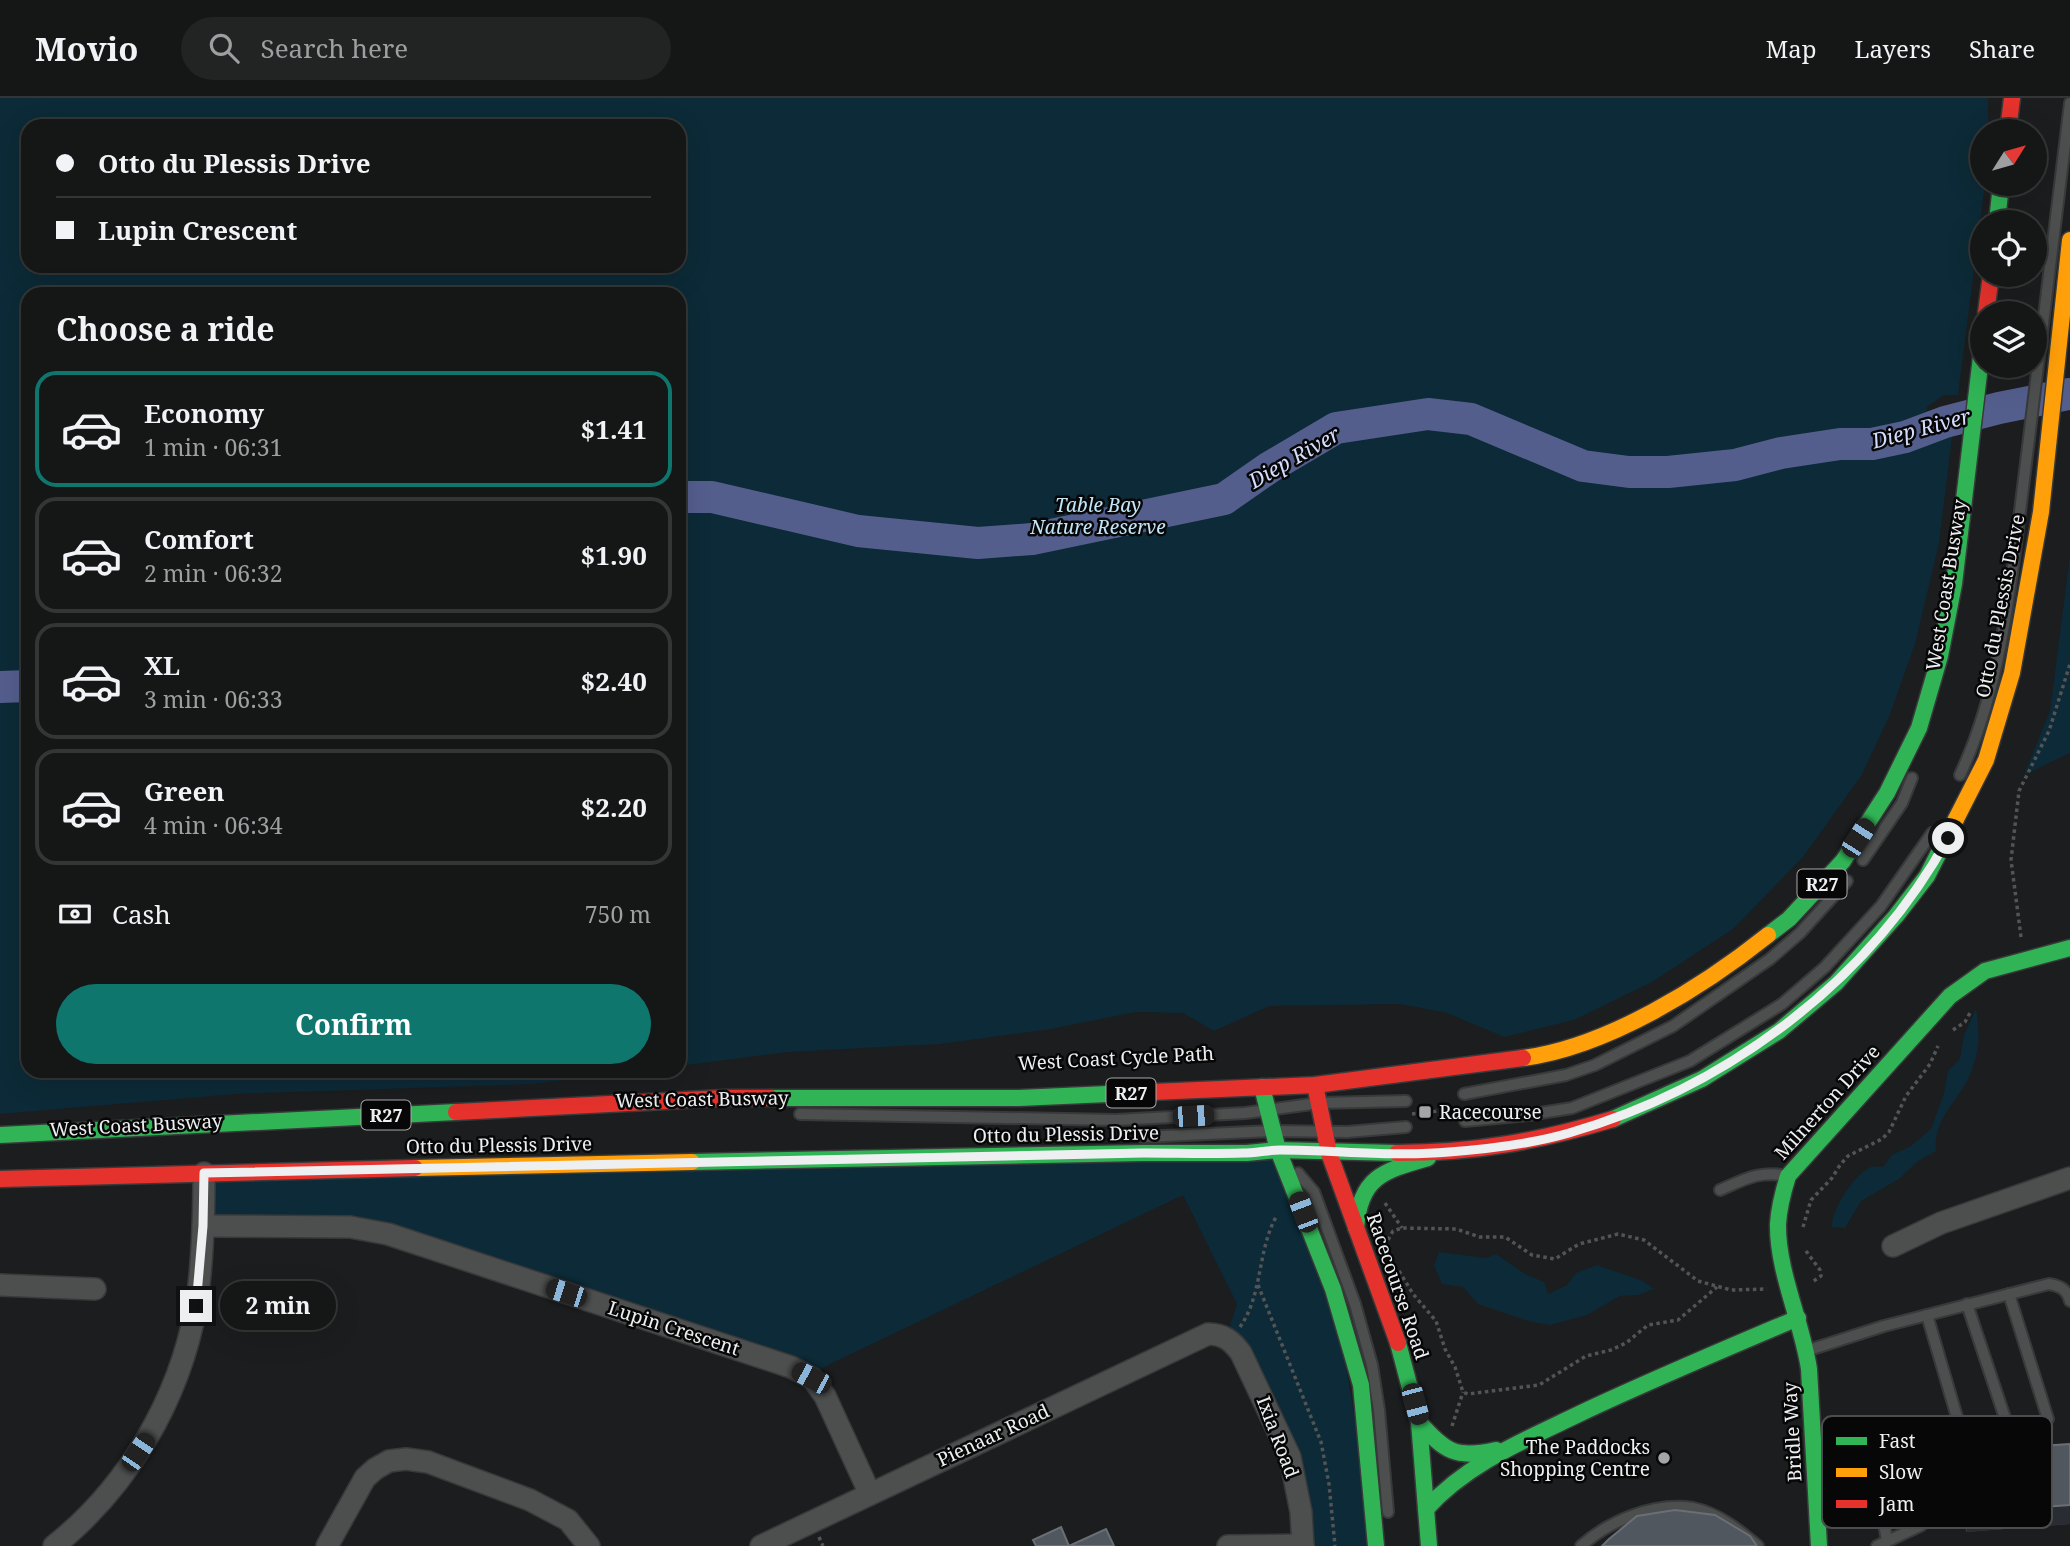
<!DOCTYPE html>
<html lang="en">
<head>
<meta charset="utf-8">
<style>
	body { margin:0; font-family:"Noto Serif",serif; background:#222323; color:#f1f3f6; height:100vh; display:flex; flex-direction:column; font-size:26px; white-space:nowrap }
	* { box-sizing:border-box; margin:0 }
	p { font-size:23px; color:#9d9fa1 }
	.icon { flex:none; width:38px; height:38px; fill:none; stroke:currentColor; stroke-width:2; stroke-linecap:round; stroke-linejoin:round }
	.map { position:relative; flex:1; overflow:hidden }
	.drawer { position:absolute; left:21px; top:189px; width:665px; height:791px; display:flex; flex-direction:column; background:#151616; border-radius:21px; box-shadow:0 7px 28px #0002,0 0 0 2px #343535 }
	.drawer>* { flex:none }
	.guide { position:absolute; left:21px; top:21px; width:665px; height:154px; border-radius:21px; box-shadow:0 7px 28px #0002,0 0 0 2px #343535; display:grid; align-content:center; height:154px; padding:0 35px; background:#151616 }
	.needle { width:46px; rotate:53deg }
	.buttons { position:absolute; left:1970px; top:21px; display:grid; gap:14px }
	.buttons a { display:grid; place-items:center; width:77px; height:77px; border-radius:50%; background:#151616; box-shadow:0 7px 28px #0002,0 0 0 2px #343535; font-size:35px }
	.end { position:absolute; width:32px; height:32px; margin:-16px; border:9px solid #eeeff0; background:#111; box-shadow:0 0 0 4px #111 }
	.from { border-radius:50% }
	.bubble { position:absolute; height:49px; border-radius:24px; background:#151616; box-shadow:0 7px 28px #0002,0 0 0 2px #343535; font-size:23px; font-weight:700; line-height:49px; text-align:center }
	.car { position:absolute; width:21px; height:42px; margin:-21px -10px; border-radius:9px; box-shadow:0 0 5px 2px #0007; background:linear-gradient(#222 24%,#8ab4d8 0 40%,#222 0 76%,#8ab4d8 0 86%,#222 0) }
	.guide b { display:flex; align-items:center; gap:24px; height:66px; font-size:26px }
	.guide b+b { border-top:2px solid #343535 }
	.guide i { width:18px; height:18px; background:#f1f3f6 }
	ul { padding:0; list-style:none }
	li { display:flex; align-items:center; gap:21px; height:116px; margin:0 14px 10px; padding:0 21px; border:4px solid #343535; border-radius:21px }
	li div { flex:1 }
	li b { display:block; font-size:26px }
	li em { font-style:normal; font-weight:700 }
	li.current { border-color:#0f766e }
	li>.icon { width:63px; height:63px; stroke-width:1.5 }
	h2 { padding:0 35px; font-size:32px; line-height:84px }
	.pay { display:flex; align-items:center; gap:18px; height:77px; padding:0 35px; font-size:26px }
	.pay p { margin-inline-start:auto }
	.primary-button { display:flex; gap:14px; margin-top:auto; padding:14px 35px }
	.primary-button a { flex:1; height:80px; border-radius:42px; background:#0f766e; color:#fff; font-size:28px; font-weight:700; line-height:80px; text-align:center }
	header { display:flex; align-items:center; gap:42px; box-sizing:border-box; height:98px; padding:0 35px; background:#151616; border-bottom:2px solid #343535 }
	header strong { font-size:33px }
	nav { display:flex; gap:38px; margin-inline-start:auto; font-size:24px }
	.search { width:490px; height:63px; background:#222323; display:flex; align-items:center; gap:18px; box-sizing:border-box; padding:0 24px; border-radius:38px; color:#9d9fa1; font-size:26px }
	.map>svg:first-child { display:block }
	.green { fill:#0c2a37; fill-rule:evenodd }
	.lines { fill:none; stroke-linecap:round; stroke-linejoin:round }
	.river { stroke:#545e8d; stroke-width:32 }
	.lane-casing { stroke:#38393a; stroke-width:14 }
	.street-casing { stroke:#38393a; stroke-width:24 }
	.fast-casing { stroke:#38393a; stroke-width:19 }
	.slow-casing { stroke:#38393a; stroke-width:19 }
	.jam-casing { stroke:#38393a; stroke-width:19 }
	.path { stroke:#535455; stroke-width:3.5; stroke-dasharray:3.5 3.5; stroke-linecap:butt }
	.lane { stroke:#4d4e4e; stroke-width:10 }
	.street { stroke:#4d4e4e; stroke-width:21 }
	.fast { stroke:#30b455; stroke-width:16 }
	.slow { stroke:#ff9f0a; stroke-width:16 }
	.jam { stroke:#e5322d; stroke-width:16 }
	.wall { fill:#3e454d }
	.shaded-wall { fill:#292d33 }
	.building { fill:#51575f; stroke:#6a6f76; stroke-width:2 }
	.route { stroke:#eeeff0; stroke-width:9 }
	.poi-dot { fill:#a4a6a6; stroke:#070708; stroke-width:2.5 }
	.labels { text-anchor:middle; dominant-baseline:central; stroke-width:5; stroke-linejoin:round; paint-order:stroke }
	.shield { fill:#070708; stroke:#a9a9aa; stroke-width:2 }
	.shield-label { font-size:18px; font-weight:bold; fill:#eeeff0 }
	.park-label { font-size:19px; font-style:italic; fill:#c2e6f9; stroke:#070708 }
	.street-label { font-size:19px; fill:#eeeff0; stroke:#070708 }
	.poi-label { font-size:19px; fill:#eeeff0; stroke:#070708; text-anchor:start }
	.water-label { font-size:21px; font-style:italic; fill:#d5dcfd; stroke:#070708 }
	.key { fill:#070708; stroke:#4c4d4e; stroke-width:2 }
	.key-label { font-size:19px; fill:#eeeff0 }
</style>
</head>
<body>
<header>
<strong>Movio</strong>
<div class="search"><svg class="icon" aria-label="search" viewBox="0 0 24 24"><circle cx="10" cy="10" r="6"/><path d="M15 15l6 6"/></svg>Search here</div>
<nav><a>Map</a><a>Layers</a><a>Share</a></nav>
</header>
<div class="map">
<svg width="2070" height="1448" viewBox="0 0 2070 1448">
	<rect width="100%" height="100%" fill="#1c1d1e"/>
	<g class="green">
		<path d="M 0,0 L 1988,0 L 1988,23 L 1992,24 L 1991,33 L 1983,33 L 1983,86 L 1985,86 L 1958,297 L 1944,297 L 1927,309 L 1923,342 L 1953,331 L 1939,445 L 1915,546 L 1889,619 L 1861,678 L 1803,759 L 1733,831 L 1652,884 L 1574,922 L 1504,939 L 1447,915 L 1400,906 L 1269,908 L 1214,933 L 1183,915 L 1136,914 L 1051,931 L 940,946 L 788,954 L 679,968 L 679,196 L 28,196 L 28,973 L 637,973 L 531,986 L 235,996 L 0,1016 ZM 28,28 L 679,28 L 679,168 L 28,168 Z"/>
		<path d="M 2070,458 L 2070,655 L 2024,677 L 2050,613 Z"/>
		<path d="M 1976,911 C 1981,938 1979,960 1966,985 C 1953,1007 1933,1025 1936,1053 L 1917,1064 L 1899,1081 L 1861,1103 L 1845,1130 L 1832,1129 C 1831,1112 1855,1075 1871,1069 C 1875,1068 1879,1069 1883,1069 L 1892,1057 L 1911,1048 L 1931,1031 L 1944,995 L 1948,973 L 1960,961 L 1964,937 Z"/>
		<path d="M 1278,1052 L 1333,1191 L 1376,1448 L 1303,1448 L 1298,1390 L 1226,1240 L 1237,1206 L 1183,1097 L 826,1268 L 812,1280 L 388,1136 L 203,1128 L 204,1075 Z"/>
		<path d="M 1439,1154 L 1486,1160 L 1496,1156 L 1525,1176 L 1544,1184 L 1548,1196 L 1567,1187 L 1576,1175 L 1597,1167 L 1643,1183 L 1654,1191 L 1638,1197 L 1620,1198 L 1587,1217 L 1550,1227 L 1532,1224 L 1478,1206 L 1463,1189 L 1442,1186 L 1434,1168 Z"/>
	</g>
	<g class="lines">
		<g class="river">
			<path d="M 679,399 L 712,399 L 858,433 L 978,445 L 1032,441 L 1224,401 L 1270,369 L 1336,330 L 1428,316 L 1471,321 L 1583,368 L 1629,374 L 1668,374 L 1735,367 L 1781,355 L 1840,346 L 1872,346 L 1905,339 L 1945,324 L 1999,310 L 2069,296"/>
			<path d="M 0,589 L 28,588"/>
		</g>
		<g class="lane-casing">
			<g id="lane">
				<path d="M 1960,677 C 2004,583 2012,474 2025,373 C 2040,250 2054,127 2070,5"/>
				<path d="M 1863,762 L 1902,705 L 1912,680"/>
				<path d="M 1464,996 L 1566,977 L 1595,967 L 1673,928 L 1770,861 L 1800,835 L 1847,783"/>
				<path d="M 800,1016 L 1116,1022 L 1245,1015 L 1319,1005 L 1406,1003"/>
				<path d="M 1465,1023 L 1528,1017 L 1572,1010 L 1690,963 L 1782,906 L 1825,869 L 1881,808 L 1932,735"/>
				<path d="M 1143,1039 L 1274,1033 L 1347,1034 L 1406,1029"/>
				<path d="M 1298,1075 L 1314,1094 L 1355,1206 L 1372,1267 L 1379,1312 L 1388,1414"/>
				<path d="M 1720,1092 C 1745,1081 1760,1072 1788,1078"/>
				<path d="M 2009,1196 L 2048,1321"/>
				<path d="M 1967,1206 L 2005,1320"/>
				<path d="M 1927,1217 L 1959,1326"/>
				<path d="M 1809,1252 L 1884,1228 L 2049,1186 C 2060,1188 2067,1191 2070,1203"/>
				<path d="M 1872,1353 L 1887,1443"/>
				<path d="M 1581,1448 C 1609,1423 1654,1404 1693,1410 C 1718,1415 1739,1432 1758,1448"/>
				<path d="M 1877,1448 L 1920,1428 L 1934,1417 L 1942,1371 L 1952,1364 L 1977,1355"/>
			</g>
		</g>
		<g class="street-casing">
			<g id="street">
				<path d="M 203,1128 L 350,1129 L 388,1136 L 791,1269 L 812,1280 L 825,1298 L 870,1396"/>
				<path d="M 1893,1148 L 1941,1125 L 2070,1080"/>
				<path d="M 0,1187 L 95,1191"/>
				<path d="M 54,1448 C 128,1389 179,1302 196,1209 C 203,1165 204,1119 204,1075"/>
				<path d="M 327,1448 L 365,1380 L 375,1371 L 389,1363 L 406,1361 L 428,1364 L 530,1402 L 568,1422 L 589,1448"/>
				<path d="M 761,1448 L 1208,1236 C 1224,1236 1232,1243 1241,1255 L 1290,1359 L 1301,1414 L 1303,1448"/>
				<path d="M 1228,1448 L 1303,1447"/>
			</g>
		</g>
		<g class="fast-casing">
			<g id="fast">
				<path d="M 1997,124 L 2001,86"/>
				<path d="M 1768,837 L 1789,821 L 1843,763 L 1887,695 L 1919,630 L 1940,558 L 1954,486 L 1983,242"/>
				<path d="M 1262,989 L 1278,1052 L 1333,1191 L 1361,1287 L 1376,1448"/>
				<path d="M 771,1000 L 1019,1000 L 1130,995"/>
				<path d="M 1613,1021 L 1702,981 L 1779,933 L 1836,885 L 1896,818 L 1927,778 L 1956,721"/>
				<path d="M 0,1037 L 456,1014"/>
				<path d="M 692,1064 L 1143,1055 L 1247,1055 L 1278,1052 L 1397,1055"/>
				<path d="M 1356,1130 C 1360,1079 1383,1073 1428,1060"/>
				<path d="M 1398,1245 L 1419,1324 L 1429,1448"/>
				<path d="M 1419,1324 C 1445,1354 1456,1361 1496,1352"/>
				<path d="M 1426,1411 C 1468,1365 1523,1343 1579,1316 C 1651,1282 1725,1251 1798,1220"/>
				<path d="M 1819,1448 L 1809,1271 C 1802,1224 1777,1172 1778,1126 C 1779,1109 1783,1094 1788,1078 L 1950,898 L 1985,873 L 2070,850"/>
			</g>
		</g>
		<g class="slow-casing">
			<g id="slow">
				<path d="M 1956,721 L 1986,662 L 2012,575 L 2041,414 L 2070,142"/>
				<path d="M 1523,960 C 1607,949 1703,889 1768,837"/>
				<path d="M 415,1070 L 692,1064"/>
			</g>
		</g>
		<g class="jam-casing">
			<g id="jam">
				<path d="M 2008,33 L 2012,0"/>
				<path d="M 1986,215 L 1991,177"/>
				<path d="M 1315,987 L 1329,1055 L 1398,1245"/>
				<path d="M 1130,995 L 1315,987 L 1523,960"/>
				<path d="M 456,1014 L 724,1000 L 771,1000"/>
				<path d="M 1397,1055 C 1474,1055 1540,1043 1613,1021"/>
				<path d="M 0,1081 L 415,1070"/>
			</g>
		</g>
		<g class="path">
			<path d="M 2021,839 L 2011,762 L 2019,693 L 2049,633 L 2070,566"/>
			<path d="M 1953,932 L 1965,924 L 1971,913"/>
			<path d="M 1412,1016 L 1456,1011"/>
			<path d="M 1385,1105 L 1402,1130"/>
			<path d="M 1803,1129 L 1811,1102 L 1832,1080 L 1840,1067 L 1848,1058 L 1882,1041 L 1889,1034 L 1906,998 L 1930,966 L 1938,948"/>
			<path d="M 1388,1142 L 1393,1133 L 1402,1130 L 1456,1131 L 1480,1139 L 1505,1139 L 1532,1157 L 1555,1161 L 1579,1146 L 1618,1136 L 1644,1142 L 1698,1183 L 1731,1192 L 1767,1191"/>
			<path d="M 1806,1153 L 1820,1172 L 1821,1178 L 1811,1185"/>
			<path d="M 1399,1173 L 1413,1196 L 1436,1223 L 1445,1251 L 1455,1269 L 1463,1294 L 1468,1296 L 1539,1287 L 1586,1258 L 1611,1252 L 1626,1245 L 1648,1227 L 1678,1222 L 1717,1189"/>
			<path d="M 1258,1187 L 1321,1344 L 1329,1386 L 1335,1448"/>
			<path d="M 1240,1229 C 1263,1196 1257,1154 1276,1119"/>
			<path d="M 1452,1328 L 1463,1294"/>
			<path d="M 819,1439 L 823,1448"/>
		</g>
		<use href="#lane" class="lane"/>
		<use href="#street" class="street"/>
		<use href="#fast" class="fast"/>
		<use href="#slow" class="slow"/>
		<use href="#jam" class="jam"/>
	</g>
	<path class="wall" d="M 2070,1346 L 2070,1426 L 1966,1434 L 1961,1373 L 1968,1353 Z"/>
	<path class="shaded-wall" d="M 2070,1407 L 2070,1426 L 1966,1434 L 1973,1414 Z"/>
	<g class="building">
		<path d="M 2070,1346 L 2070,1407 L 1973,1414 L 1968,1353 Z"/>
		<path d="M 1675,1412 L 1715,1417 L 1750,1438 L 1757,1448 L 1602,1448 L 1609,1441 L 1637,1418 Z"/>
		<path d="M 1061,1429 L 1069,1448 L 1106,1431 L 1114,1448 L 1036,1448 L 1033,1442 Z"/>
	</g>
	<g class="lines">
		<path class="route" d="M 196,1208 L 203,1128 L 204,1075 L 1143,1055 C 1176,1055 1210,1056 1243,1055 C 1256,1055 1268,1052 1280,1052 C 1336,1052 1393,1059 1449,1054 C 1489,1051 1531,1046 1569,1035 C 1726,990 1869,884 1948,740"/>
	</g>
	<g class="poi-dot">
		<rect x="1418" y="1007" width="14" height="14" rx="3.5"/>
		<circle cx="1664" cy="1360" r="7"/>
	</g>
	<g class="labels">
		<g class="shield">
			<rect x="1797.5" y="771.5" width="49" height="29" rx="5"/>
			<rect x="1106.5" y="980.5" width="49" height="29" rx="5"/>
			<rect x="361.5" y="1002.5" width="49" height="29" rx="5"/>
		</g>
		<g class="shield-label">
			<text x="1822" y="786">R27</text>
			<text x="1131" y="995">R27</text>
			<text x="386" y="1017">R27</text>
		</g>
		<g class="park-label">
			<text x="1098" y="407">Table Bay<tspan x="1098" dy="22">Nature Reserve</tspan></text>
		</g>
		<g class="street-label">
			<text transform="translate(1946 487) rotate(-81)">West Coast Busway</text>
			<text transform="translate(2000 508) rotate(-79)">Otto du Plessis Drive</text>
			<text transform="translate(1116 960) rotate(-3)">West Coast Cycle Path</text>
			<text transform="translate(702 1001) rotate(-1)">West Coast Busway</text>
			<text transform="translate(1827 1004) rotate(-48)">Milnerton Drive</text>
			<text transform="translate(136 1027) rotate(-3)">West Coast Busway</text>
			<text transform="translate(1066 1036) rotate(-1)">Otto du Plessis Drive</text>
			<text transform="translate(499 1047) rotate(-1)">Otto du Plessis Drive</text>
			<text transform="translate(1398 1188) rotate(71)">Racecourse Road</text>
			<text transform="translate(674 1230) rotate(18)">Lupin Crescent</text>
			<text transform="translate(1792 1334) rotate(-93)">Bridle Way</text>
			<text transform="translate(993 1337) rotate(-25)">Pienaar Road</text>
			<text transform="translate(1278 1339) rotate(69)">Ixia Road</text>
		</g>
		<g class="poi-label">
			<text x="1439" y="1014">Racecourse</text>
			<text x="1650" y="1349" text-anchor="end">The Paddocks<tspan x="1650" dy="22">Shopping Centre</tspan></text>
		</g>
		<g class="water-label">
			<text transform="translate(1921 330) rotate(-15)">Diep River</text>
			<text transform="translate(1294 359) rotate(-30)">Diep River</text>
		</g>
	</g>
	<rect x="1822" y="1318" width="230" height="112" rx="10" class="key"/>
	<rect x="1836" y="1339" width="31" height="8" fill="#30b455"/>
	<rect x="1836" y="1370" width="31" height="9" fill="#ff9f0a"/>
	<rect x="1836" y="1402" width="31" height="8" fill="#e5322d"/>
	<g class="key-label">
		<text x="1879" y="1350">Fast</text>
		<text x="1879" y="1381">Slow</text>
		<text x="1879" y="1413">Jam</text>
	</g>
</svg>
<div class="buttons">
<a><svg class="needle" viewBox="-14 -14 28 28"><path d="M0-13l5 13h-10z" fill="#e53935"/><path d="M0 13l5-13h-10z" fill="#9d9fa1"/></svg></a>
<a><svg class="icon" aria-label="locate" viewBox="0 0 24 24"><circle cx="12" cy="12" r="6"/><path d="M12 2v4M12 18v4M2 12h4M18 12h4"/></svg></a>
<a><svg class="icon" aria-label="layers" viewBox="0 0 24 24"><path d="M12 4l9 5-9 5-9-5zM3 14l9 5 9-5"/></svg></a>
</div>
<i class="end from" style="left:1948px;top:740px"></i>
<i class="end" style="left:196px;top:1208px"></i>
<div class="bubble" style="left:220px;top:1183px;width:116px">2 min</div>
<i class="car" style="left:1858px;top:740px;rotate:33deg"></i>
<i class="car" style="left:1193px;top:1018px;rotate:87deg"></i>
<i class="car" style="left:1303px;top:1114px;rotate:339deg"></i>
<i class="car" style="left:566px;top:1195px;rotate:288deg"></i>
<i class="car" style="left:811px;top:1280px;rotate:298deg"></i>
<i class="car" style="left:1415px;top:1306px;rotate:165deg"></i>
<i class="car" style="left:138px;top:1354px;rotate:34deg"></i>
<div class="guide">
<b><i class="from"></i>Otto du Plessis Drive</b>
<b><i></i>Lupin Crescent</b>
</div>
<section class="drawer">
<h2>Choose a ride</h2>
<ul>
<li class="current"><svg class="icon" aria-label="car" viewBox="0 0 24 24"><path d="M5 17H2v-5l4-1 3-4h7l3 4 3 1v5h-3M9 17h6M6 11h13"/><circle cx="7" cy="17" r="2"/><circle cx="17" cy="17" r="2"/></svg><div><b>Economy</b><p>1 min · 06:31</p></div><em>$1.41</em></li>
<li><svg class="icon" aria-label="car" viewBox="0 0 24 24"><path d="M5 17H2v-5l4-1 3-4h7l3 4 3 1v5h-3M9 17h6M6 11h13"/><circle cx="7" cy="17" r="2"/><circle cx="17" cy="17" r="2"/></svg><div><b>Comfort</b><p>2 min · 06:32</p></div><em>$1.90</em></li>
<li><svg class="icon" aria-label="car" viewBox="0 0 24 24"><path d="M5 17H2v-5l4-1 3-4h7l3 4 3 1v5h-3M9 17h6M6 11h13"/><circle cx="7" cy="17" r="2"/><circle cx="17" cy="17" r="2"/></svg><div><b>XL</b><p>3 min · 06:33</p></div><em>$2.40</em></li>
<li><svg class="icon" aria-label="car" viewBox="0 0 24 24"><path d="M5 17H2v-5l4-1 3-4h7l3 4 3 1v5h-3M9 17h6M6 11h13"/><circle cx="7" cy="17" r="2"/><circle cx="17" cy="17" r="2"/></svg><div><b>Green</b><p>4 min · 06:34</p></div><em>$2.20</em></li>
</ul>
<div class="pay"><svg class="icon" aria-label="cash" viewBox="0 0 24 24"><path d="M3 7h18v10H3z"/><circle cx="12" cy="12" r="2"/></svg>Cash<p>750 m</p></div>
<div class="primary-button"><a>Confirm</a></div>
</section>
</div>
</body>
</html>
